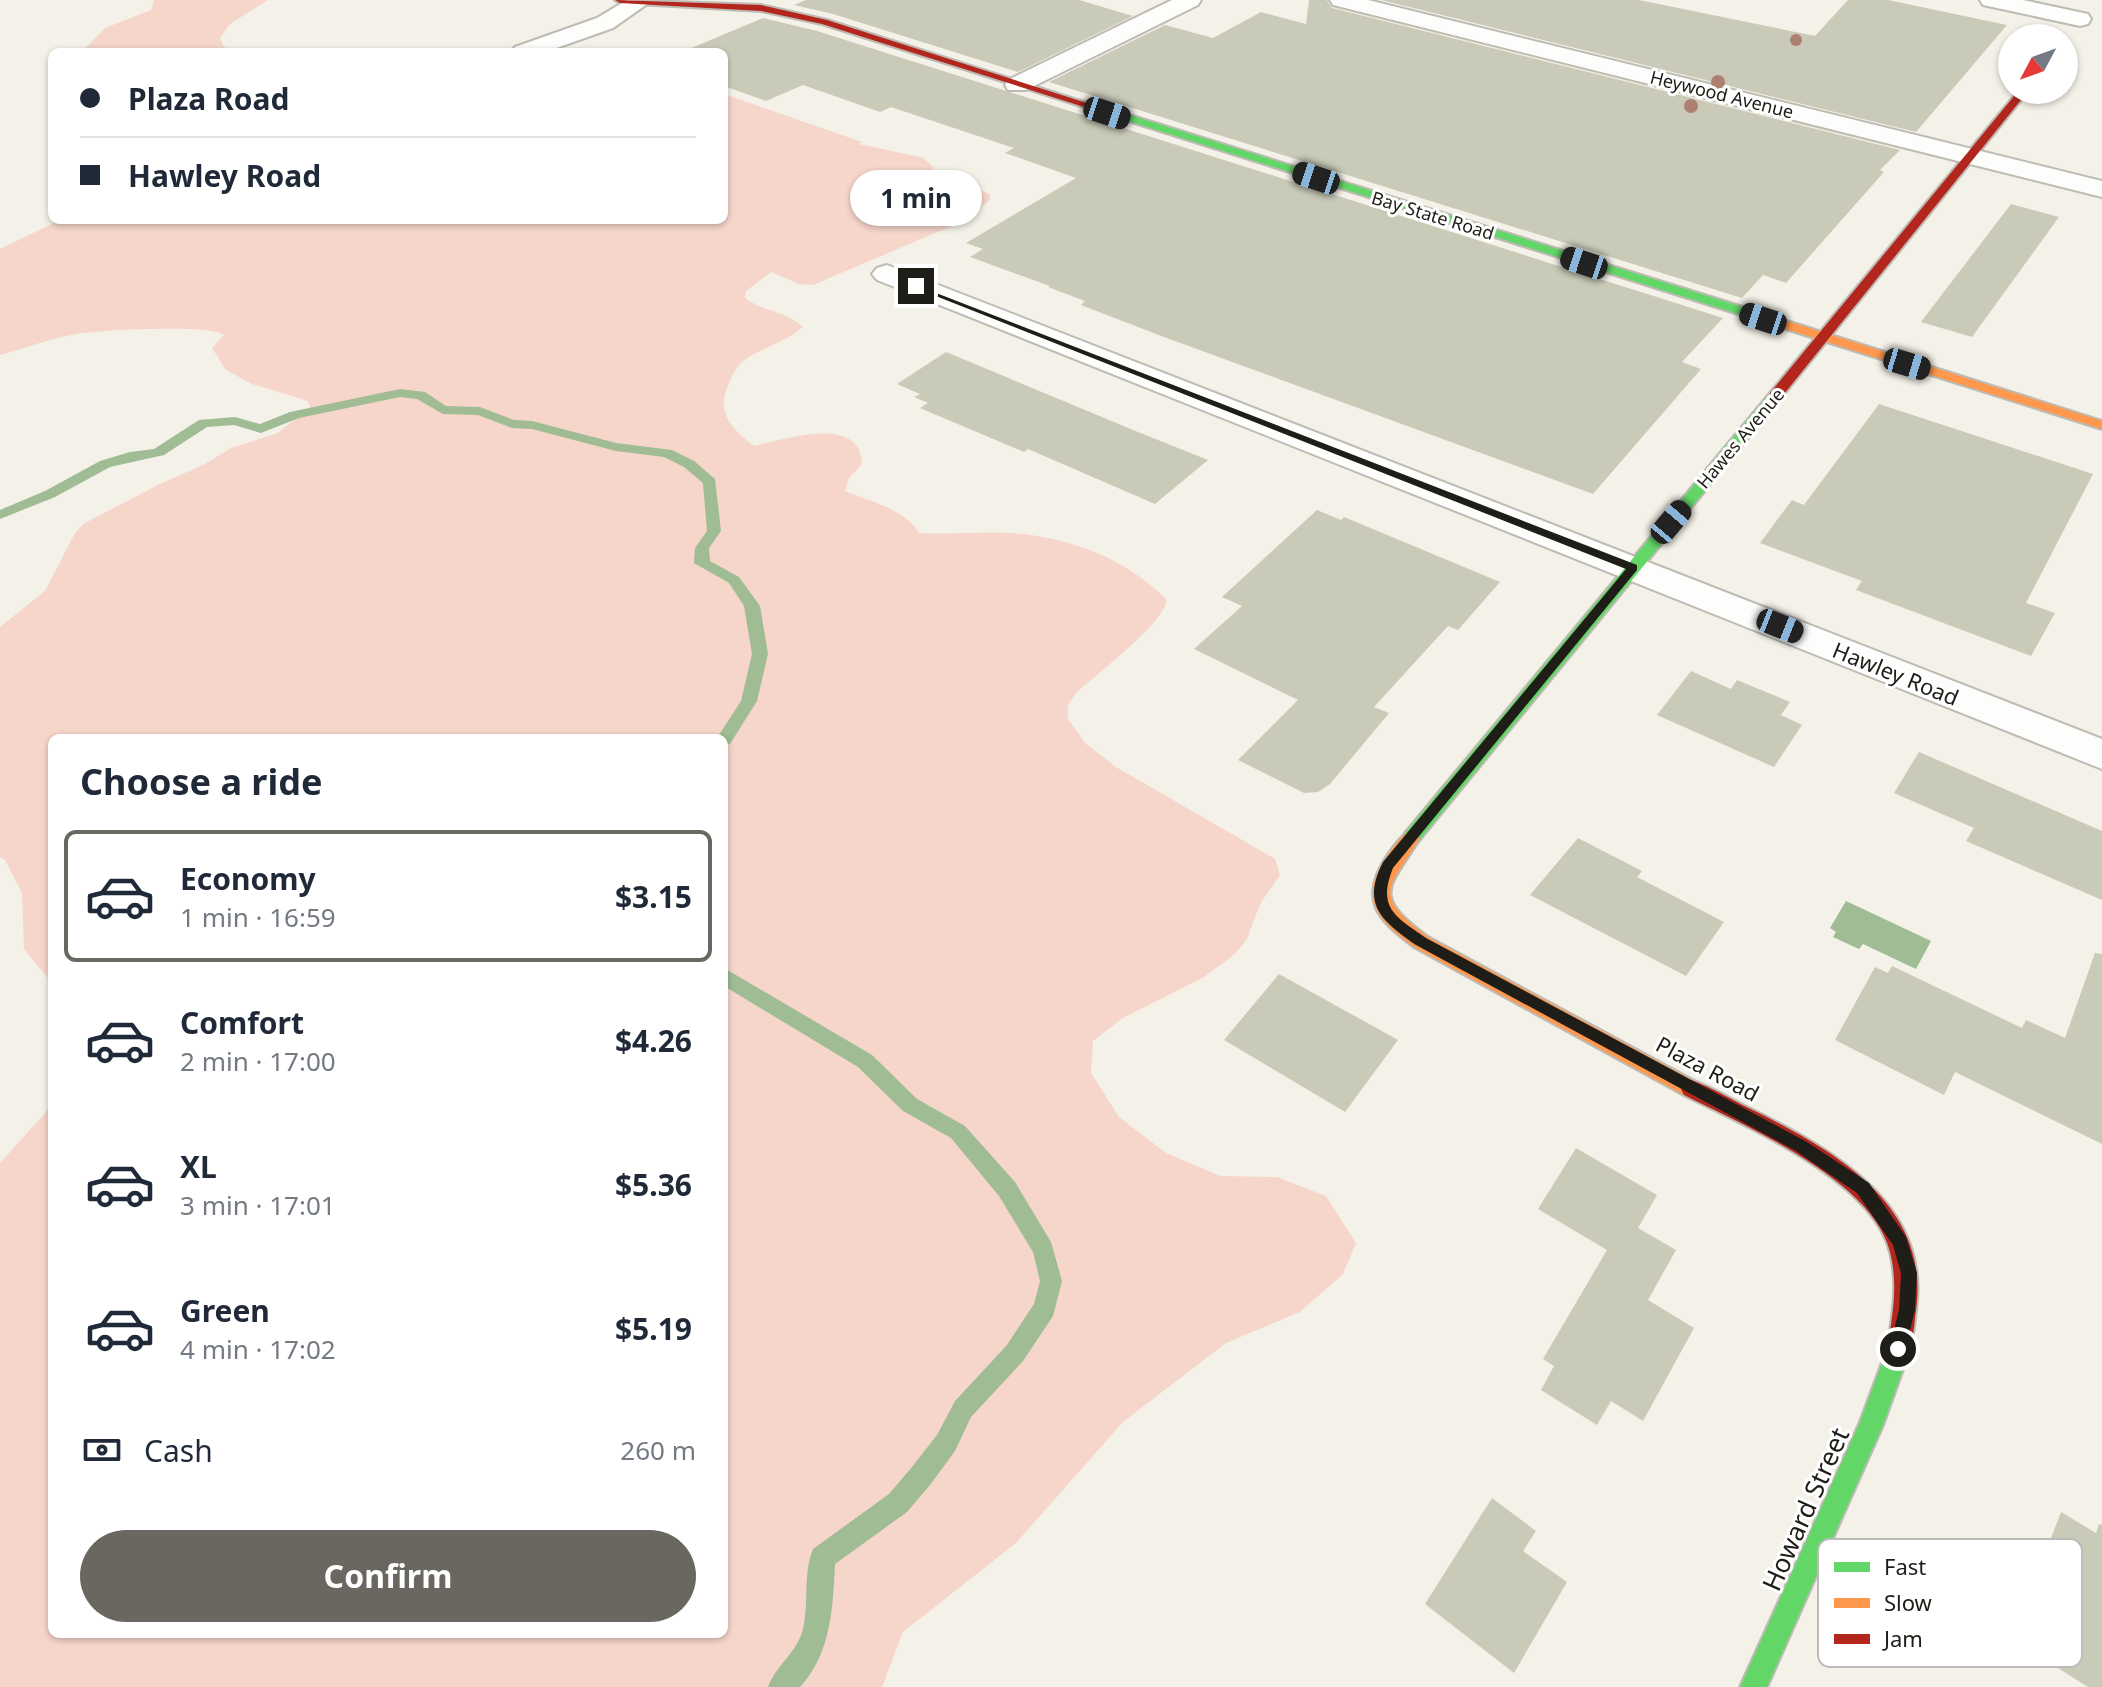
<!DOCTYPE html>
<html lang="en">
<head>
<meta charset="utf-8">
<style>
	body { margin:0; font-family:"Noto Sans",sans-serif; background:#f2f2f3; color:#1f2937; height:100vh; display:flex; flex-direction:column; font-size:30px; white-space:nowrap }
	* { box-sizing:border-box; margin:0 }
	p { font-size:26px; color:#747a83 }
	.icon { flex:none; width:44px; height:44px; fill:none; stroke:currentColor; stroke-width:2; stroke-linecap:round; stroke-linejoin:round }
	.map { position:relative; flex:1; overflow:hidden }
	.sheet { position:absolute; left:48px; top:734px; width:680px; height:904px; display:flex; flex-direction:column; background:#fff; border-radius:12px; box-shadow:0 2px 6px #0004 }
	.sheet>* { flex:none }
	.hud { position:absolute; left:48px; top:48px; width:680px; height:176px; border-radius:12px; box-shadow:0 2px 6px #0004; display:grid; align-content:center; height:176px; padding:0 32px; background:#fff }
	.needle { width:52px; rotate:229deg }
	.buttons { position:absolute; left:1998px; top:24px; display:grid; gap:16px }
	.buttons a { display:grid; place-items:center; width:80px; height:80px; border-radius:50%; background:#fff; box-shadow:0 2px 6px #0004; font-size:40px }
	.end { position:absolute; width:36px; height:36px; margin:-18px; border:10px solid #1f1d17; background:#fff; box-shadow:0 0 0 4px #fff }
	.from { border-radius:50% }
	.bubble { position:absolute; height:56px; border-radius:28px; background:#fff; box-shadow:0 2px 6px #0004; font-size:26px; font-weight:700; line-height:56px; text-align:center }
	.car { position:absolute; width:24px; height:48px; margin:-24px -12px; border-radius:10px; box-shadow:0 0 6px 2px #0007; background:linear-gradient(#222 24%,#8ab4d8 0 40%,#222 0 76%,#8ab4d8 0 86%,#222 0) }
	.hud b { display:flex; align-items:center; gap:28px; height:76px; font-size:30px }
	.hud b+b { border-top:2px solid #e0e1e3 }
	.hud i { width:20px; height:20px; background:#1f2937 }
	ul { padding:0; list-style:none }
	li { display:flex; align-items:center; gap:24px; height:132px; margin:0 16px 12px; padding:0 16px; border:4px solid transparent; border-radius:12px }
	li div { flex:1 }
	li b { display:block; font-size:30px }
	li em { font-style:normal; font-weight:700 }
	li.selected { border-color:#6a6760 }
	li>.icon { width:72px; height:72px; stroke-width:1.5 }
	h2 { padding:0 32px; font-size:36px; line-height:96px }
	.pay { display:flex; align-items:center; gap:20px; height:88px; padding:0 32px; font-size:30px }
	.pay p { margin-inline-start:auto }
	.button { display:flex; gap:16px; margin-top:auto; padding:16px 32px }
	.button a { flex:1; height:92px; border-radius:48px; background:#6a6760; color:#fff; font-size:32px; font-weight:700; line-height:92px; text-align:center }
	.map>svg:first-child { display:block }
	.green { fill:#f6d5ca }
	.water { fill:#9fbc95 }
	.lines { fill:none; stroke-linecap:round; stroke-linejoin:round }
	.stream { fill:#9fbc95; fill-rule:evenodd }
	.building { fill:#cacab9 }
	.street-casing { stroke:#bebbb4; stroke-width:4 }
	.fast-casing { stroke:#bebbb4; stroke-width:4 }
	.slow-casing { stroke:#bebbb4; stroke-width:4 }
	.jam-casing { stroke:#bebbb4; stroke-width:4 }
	.street { fill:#fdfdfc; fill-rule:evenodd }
	.fast { fill:#63d668; fill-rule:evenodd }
	.slow { fill:#ff974d; fill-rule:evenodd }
	.jam { fill:#b3261e; fill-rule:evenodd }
	.tree { fill:#ae8072 }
	.route { fill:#1f1d17 }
	.labels { text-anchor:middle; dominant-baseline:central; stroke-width:6; stroke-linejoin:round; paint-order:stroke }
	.far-street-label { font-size:18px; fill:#1f1d17; stroke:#fff }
	.street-label { font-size:22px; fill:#1f1d17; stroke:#fff }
	.near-street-label { font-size:26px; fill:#1f1d17; stroke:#fff }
	.key { fill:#fff; stroke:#bcbbb9; stroke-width:2 }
	.key-label { font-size:22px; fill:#1f1d17 }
</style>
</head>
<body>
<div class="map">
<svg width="2102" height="1687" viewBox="0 0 2102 1687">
	<rect width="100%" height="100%" fill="#f4f1e8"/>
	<g class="green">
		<path d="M 154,0 L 268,0 L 230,24 L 220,38 L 223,46 L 233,52 L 82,52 L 105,28 L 151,10 Z"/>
		<path d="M 724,94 L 862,142 L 859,144 L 924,158 L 934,168 L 924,176 L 960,181 L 989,194 L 990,200 L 961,222 L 813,285 L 799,284 L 771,272 L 746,291 L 745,298 C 763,312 787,311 803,327 C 785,343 761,347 742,362 C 736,367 732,376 729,383 C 715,413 732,429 754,446 C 784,440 861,413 862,464 L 849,478 L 845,491 C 869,501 905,509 919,533 C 950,535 982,531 1012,533 C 1071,538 1125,558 1167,600 C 1163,624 1098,673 1076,693 L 1068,705 L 1068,719 L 1086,744 L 1116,767 L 1275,859 L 1280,875 L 1260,904 L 1247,939 L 1235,954 L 1204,977 L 1121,1019 L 1093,1041 L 1091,1073 L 1119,1117 L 1166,1153 L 1220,1176 L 1277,1177 L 1326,1196 L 1356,1243 L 1343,1274 L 1300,1312 L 1226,1343 L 1123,1422 L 1016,1543 L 903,1632 L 882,1687 L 0,1687 L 0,1163 L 52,1105 L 52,1634 L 724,1634 L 724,738 L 52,738 L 52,983 L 24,949 L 22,893 L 5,860 L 0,857 L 0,627 L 45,591 L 74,535 L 83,524 L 160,484 L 205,464 L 231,448 L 278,433 L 310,407 L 308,401 L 252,384 L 226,370 L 212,348 L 224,335 C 210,324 93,330 71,335 C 47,340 24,348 0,355 L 0,249 L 60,220 L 724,220 Z"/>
	</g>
	<path class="water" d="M 1846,901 L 1931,941 L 1916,969 L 1863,944 L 1859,949 L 1833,937 L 1836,932 L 1830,928 Z"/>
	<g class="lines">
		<g class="stream">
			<path d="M 400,389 L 425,392 L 446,406 L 480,407 L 514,420 L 532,421 L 616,443 L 672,450 L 694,461 L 715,479 L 721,531 L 709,548 L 710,561 L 739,577 L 760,606 L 768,654 L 757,701 L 730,744 L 724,746 L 724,738 L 717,738 L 741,701 L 752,654 L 744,606 L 729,583 L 694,563 L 695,548 L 707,531 L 703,483 L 684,467 L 664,457 L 616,451 L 532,429 L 512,428 L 478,415 L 443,414 L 417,399 L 400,397 L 299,418 L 261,433 L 234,425 L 207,427 L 164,455 L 110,467 L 55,497 L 0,519 L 0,510 L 45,491 L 100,461 L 130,452 L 154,449 L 199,420 L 235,417 L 260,424 L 290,412 Z"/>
			<path d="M 724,968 L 872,1055 L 917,1099 L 965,1126 L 1015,1182 L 1051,1242 L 1062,1281 L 1053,1316 L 1023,1361 L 971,1417 L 955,1451 L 930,1485 L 907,1512 L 835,1564 C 833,1607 831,1654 800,1687 L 768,1687 C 776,1665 797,1653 803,1629 C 809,1603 803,1573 813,1549 L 889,1494 L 912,1467 L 937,1435 L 955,1401 L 1007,1345 L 1034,1304 L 1040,1281 L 1033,1252 L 999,1196 L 951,1138 L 903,1111 L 858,1067 L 724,986 Z"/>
		</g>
	</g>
	<g class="building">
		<path d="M 806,0 L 1079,0 L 1133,16 L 1018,72 L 833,14 L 794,5 Z"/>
		<path d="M 1309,0 L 1327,0 L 1332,8 L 1900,150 L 1880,170 L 1884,172 L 1786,283 L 1763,275 L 1742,298 L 1049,82 L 1165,25 L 1213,38 L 1261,12 L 1306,24 Z"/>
		<path d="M 1381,0 L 1639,0 L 1815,36 L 1848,0 L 1888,0 L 2007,25 L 1916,132 Z"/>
		<path d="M 763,18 L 817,31 L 1723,318 L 1682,362 L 1701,369 L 1593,494 L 1164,337 L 1081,305 L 1085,301 L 1048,287 L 1050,286 L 970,257 L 983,249 L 966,243 L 1076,178 L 1005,153 L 1014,148 L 891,107 L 880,112 L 803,85 L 766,101 L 724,86 L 724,52 L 682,52 Z"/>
		<path d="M 2011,204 L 2059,217 L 1972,337 L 1921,322 Z"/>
		<path d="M 946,352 L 1138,432 L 1208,460 L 1155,504 L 1028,449 L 1024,452 L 920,408 L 928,403 L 914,397 L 920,394 L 897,384 Z"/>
		<path d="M 1879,404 L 2093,474 L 2026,603 L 2055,613 L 2031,656 L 1856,590 L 1862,581 L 1760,543 L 1792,500 L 1804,505 Z"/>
		<path d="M 1317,510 L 1341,520 L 1344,517 L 1500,582 L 1458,630 L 1448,626 L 1374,707 L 1389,713 L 1330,784 L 1318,792 L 1304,793 L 1238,760 L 1298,700 L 1194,649 L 1242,606 L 1222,597 Z"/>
		<path d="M 1691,671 L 1731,689 L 1737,680 L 1790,702 L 1781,715 L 1802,725 L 1774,767 L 1657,715 Z"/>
		<path d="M 1919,752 L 2102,831 L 2102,900 L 1966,841 L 1974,828 L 1894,793 Z"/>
		<path d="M 1578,838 L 1642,871 L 1637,877 L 1724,922 L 1686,976 L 1530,895 Z"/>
		<path d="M 2095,953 L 2102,954 L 2102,1144 L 1955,1072 L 1944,1095 L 1835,1040 L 1875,967 L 1888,973 L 1892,966 L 2022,1028 L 2026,1020 L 2065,1038 Z"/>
		<path d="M 1279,974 L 1398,1040 L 1345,1112 L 1224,1040 Z"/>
		<path d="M 1576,1148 L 1657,1195 L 1638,1228 L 1676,1250 L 1648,1300 L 1694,1328 L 1643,1421 L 1611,1401 L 1597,1425 L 1541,1390 L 1554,1366 L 1543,1359 L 1607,1250 L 1538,1209 Z"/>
		<path d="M 1492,1498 L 1536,1531 L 1523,1551 L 1567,1582 L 1514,1673 L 1425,1604 Z"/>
		<path d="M 2061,1512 L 2096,1533 L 2099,1524 L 2102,1525 L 2102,1687 L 2088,1687 L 2045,1660 L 2055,1635 L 2022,1614 Z"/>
	</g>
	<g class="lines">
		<g class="street-casing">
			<g id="street">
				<path d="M 627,0 L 650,2 L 613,28 L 545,52 L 511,52 L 515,47 L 597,18 Z"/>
				<path d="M 1172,0 L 1201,0 L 1198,5 L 1026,90 L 1008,90 L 1005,85 L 1008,80 Z"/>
				<path d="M 1330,0 L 1368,0 L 2102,181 L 2102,197 L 1333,5 Z"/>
				<path d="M 1980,0 L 2023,0 L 2088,14 L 2091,19 L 2088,24 L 2080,26 L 1983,5 Z"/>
				<path d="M 887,265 L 2102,739 L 2102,769 L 877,280 L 872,274 L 877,268 Z"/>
			</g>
		</g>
		<g class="fast-casing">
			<g id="fast">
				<path d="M 1088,102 L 1762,313 L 1764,316 L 1754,319 L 1084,107 L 1083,105 Z"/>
				<path d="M 1775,392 L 1782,396 L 1780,399 L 1417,843 L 1405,843 L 1402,838 L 1405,833 L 1770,393 Z"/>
				<path d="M 1900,1333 L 1908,1336 L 1912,1344 L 1883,1425 L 1767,1687 L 1740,1687 L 1860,1422 L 1892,1336 Z"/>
			</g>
		</g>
		<g class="slow-casing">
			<g id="slow">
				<path d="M 1754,313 L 1762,313 L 2102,421 L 2102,429 L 1754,319 Z"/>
				<path d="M 1411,831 L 1420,838 C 1389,889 1370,894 1428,937 L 1698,1083 L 1701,1089 L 1698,1095 L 1691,1098 L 1684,1095 L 1414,947 C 1375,918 1358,898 1389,853 C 1395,845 1401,835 1411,831 Z"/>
			</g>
		</g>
		<g class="jam-casing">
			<g id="jam">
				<path d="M 615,0 L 761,5 L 827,20 L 1093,105 L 1084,107 L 822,24 L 761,11 L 620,3 Z"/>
				<path d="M 2019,90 L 2029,90 L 1780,399 L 1770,399 L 1770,393 Z"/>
				<path d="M 1691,1080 C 1714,1088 1735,1102 1757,1112 C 1836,1152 1931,1206 1916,1310 C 1914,1324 1914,1339 1908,1352 L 1900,1355 L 1892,1352 L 1888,1344 C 1893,1312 1898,1284 1890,1252 C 1873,1180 1745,1126 1684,1095 L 1681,1089 L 1684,1083 Z"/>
			</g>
		</g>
		<use href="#street" class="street"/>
		<use href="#fast" class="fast"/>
		<use href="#slow" class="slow"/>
		<use href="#jam" class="jam"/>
	</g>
	<g class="tree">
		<circle cx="1796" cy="40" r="6"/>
		<circle cx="1718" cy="82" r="7"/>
		<circle cx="1691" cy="106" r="7"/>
	</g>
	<path class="route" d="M 913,284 L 1637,565 L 1637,570 L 1393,868 C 1377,908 1395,916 1426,938 L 1807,1142 L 1869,1183 L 1906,1237 L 1917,1273 L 1915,1310 L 1904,1355 L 1892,1355 L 1889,1349 L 1899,1310 L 1901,1273 L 1893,1245 L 1857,1193 L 1796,1151 L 1416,945 C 1382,921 1361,905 1383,862 L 1626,569 L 913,287 Z"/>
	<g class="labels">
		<g class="far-street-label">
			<text transform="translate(1722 94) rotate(14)">Heywood Avenue</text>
			<text transform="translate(1433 215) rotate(17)">Bay State Road</text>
			<text transform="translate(1740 438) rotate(-50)">Hawes Avenue</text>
		</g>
		<g class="street-label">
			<text transform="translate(1896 673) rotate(22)">Hawley Road</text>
			<text transform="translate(1708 1068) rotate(28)">Plaza Road</text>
		</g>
		<g class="near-street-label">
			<text transform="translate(1805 1509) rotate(-66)">Howard Street</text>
		</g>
	</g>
	<rect x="1818" y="1539" width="264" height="128" rx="12" class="key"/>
	<rect x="1834" y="1562" width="36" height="10" fill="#63d668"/>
	<rect x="1834" y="1598" width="36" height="10" fill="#ff974d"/>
	<rect x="1834" y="1634" width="36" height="10" fill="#b3261e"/>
	<g class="key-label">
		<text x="1884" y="1575">Fast</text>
		<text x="1884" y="1611">Slow</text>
		<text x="1884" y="1647">Jam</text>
	</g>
</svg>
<div class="buttons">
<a><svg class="needle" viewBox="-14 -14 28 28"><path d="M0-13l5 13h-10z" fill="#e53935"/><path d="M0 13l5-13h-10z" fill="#747a83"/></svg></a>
</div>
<i class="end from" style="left:1898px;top:1349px"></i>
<i class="end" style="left:916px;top:286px"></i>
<div class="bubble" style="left:850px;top:170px;width:132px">1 min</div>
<i class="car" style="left:1107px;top:113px;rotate:108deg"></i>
<i class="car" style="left:1316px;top:178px;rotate:288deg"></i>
<i class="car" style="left:1584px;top:263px;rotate:288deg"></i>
<i class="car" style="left:1763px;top:319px;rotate:288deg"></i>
<i class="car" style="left:1907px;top:364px;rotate:107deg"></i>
<i class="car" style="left:1671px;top:522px;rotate:40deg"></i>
<i class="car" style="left:1780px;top:626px;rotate:112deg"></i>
<div class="hud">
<b><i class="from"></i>Plaza Road</b>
<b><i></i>Hawley Road</b>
</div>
<section class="sheet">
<h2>Choose a ride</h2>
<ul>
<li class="selected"><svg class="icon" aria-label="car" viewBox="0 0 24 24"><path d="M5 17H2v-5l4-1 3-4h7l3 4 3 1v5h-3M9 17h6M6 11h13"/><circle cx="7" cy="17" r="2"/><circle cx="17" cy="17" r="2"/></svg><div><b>Economy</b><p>1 min · 16:59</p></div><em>$3.15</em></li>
<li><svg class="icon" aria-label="car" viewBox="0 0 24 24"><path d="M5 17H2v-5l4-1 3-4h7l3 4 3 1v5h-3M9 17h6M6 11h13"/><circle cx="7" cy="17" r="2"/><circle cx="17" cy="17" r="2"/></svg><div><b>Comfort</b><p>2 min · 17:00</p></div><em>$4.26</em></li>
<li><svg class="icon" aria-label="car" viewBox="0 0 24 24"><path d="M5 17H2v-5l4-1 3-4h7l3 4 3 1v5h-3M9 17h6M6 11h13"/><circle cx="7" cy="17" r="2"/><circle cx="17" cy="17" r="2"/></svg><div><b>XL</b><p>3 min · 17:01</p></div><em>$5.36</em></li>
<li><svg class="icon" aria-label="car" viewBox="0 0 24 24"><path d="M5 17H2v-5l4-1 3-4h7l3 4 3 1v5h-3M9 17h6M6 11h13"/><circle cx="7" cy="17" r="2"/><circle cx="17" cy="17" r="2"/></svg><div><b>Green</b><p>4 min · 17:02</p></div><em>$5.19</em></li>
</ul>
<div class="pay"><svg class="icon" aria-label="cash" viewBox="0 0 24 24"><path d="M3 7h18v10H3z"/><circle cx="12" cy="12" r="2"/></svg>Cash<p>260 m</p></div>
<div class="button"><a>Confirm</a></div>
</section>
</div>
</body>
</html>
